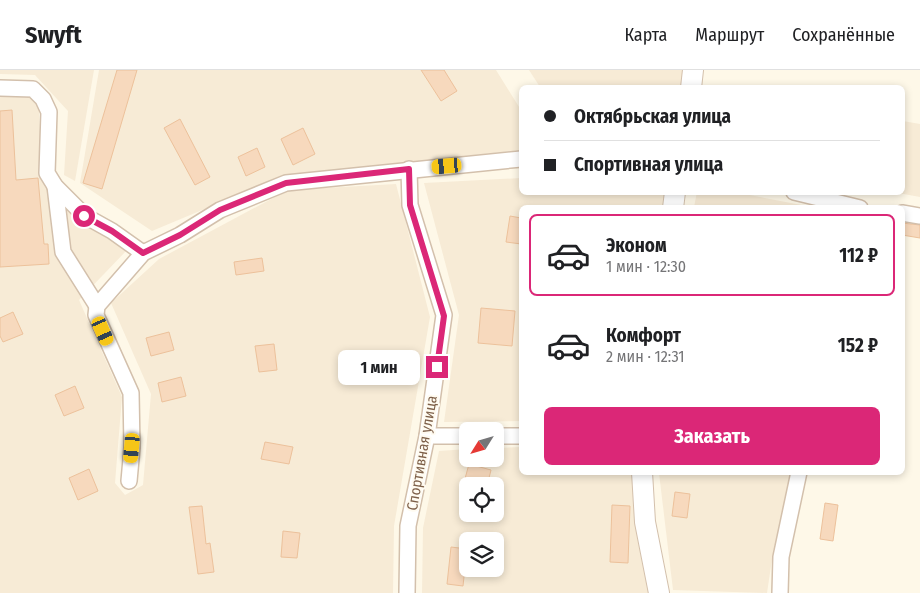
<!DOCTYPE html>
<html lang="ru">
<head>
<meta charset="utf-8">
<style>
	body { margin:0; font-family:"Fira Sans Condensed",sans-serif; background:#f6f6f6; color:#202124; height:100vh; display:flex; flex-direction:column; font-size:19px; white-space:nowrap }
	* { box-sizing:border-box; margin:0 }
	p { font-size:16px; color:#757577 }
	.icon { flex:none; width:28px; height:28px; fill:none; stroke:currentColor; stroke-width:2; stroke-linecap:round; stroke-linejoin:round }
	.map { position:relative; flex:1; overflow:hidden }
	.drawer { position:absolute; left:519px; top:135px; width:386px; height:270px; display:flex; flex-direction:column; background:#fff; border-radius:8px; box-shadow:0 2px 8px #0003 }
	.drawer>* { flex:none }
	.top-card { position:absolute; left:519px; top:15px; width:386px; height:110px; border-radius:8px; box-shadow:0 2px 8px #0003; display:grid; align-content:center; height:110px; padding:0 25px; background:#fff }
	.needle { width:32px; rotate:233deg }
	.fabs { position:absolute; left:459px; top:352px; display:grid; gap:10px }
	.fabs a { display:grid; place-items:center; width:45px; height:45px; border-radius:8px; background:#fff; box-shadow:0 2px 8px #0003; font-size:25px }
	.end { position:absolute; width:22px; height:22px; margin:-11px; border:6px solid #db2777; background:#fff; box-shadow:0 0 0 2px #fff }
	.from { border-radius:50% }
	.bubble { position:absolute; height:35px; border-radius:8px; background:#fff; box-shadow:0 2px 8px #0003; font-size:16px; font-weight:700; line-height:35px; text-align:center }
	.car { position:absolute; width:15px; height:30px; margin:-15px -8px; border-radius:6px; box-shadow:0 0 4px 1px #0007; background:linear-gradient(#f5c518 24%,#345 0 40%,#f5c518 0 76%,#345 0 86%,#f5c518 0) }
	.top-card b { display:flex; align-items:center; gap:18px; height:48px; font-size:19px }
	.top-card b+b { border-top:1px solid #e0e0e0 }
	.top-card i { width:12px; height:12px; background:#202124 }
	ul { padding:9px 0 0; list-style:none }
	li { display:flex; align-items:center; gap:15px; height:82px; margin:0 10px 8px; padding:0 15px; border:2px solid transparent; border-radius:8px }
	li div { flex:1 }
	li b { display:block; font-size:19px }
	li em { font-style:normal; font-weight:700 }
	li.selected { border-color:#db2777 }
	li>.icon { width:45px; height:45px; stroke-width:1.5 }
	.primary-button { display:flex; gap:10px; margin-top:auto; padding:10px 25px }
	.primary-button a { flex:1; height:58px; border-radius:8px; background:#db2777; color:#fff; font-size:20px; font-weight:700; line-height:58px; text-align:center }
	header { display:flex; align-items:center; gap:30px; box-sizing:border-box; height:70px; padding:0 25px; background:#fff; border-bottom:1px solid #e0e0e0 }
	header strong { font-size:24px }
	nav { display:flex; gap:28px; margin-inline-start:auto; font-size:18px }
	.map>svg:first-child { display:block }
	.residential { fill:#f7ebd6; fill-rule:evenodd }
	.building { fill:#f7d9bd; stroke:#ecc19b }
	.lines { fill:none; stroke-linecap:round; stroke-linejoin:round }
	.minor-casing { stroke:#d3c0ac; stroke-width:18 }
	.tertiary-casing { stroke:#d3c0ac; stroke-width:22 }
	.minor { stroke:#fff; stroke-width:15 }
	.tertiary { stroke:#fff; stroke-width:20 }
	.route { stroke:#db2777; stroke-width:6 }
	.labels { text-anchor:middle; dominant-baseline:central; stroke-width:4; stroke-linejoin:round; paint-order:stroke }
	.street-label { font-size:15px; fill:#7d5f48; stroke:#fffbf1 }
</style>
</head>
<body>
<header>
<strong>Swyft</strong>
<nav><a>Карта</a><a>Маршрут</a><a>Сохранённые</a></nav>
</header>
<div class="map">
<svg width="920" height="523" viewBox="0 0 920 523">
	<rect width="100%" height="100%" fill="#fef8e8"/>
	<g class="residential">
		<path d="M 0,0 L 94,0 L 75,111 L 64,105 L 68,41 L 35,5 L 0,4 Z"/>
		<path d="M 99,0 L 496,0 L 521,40 L 521,80 L 286,105 L 152,161 L 80,113 Z"/>
		<path d="M 529,0 L 687,0 L 684,18 L 540,17 Z"/>
		<path d="M 0,20 L 26,21 L 39,38 L 42,111 L 128,179 L 79,230 L 122,327 L 115,413 L 125,425 L 143,415 L 151,324 L 111,233 L 159,189 L 288,120 L 396,114 L 430,247 L 394,456 L 393,523 L 0,523 Z"/>
		<path d="M 903,51 L 920,54 L 920,127 L 898,123 L 902,122 Z"/>
		<path d="M 521,108 L 521,122 L 668,123 L 665,137 L 521,138 L 521,351 L 444,352 L 459,245 L 424,113 Z"/>
		<path d="M 697,122 L 739,123 L 812,137 L 694,137 Z"/>
		<path d="M 521,377 L 521,402 L 638,403 L 655,523 L 422,523 L 423,458 L 439,381 L 467,379 L 468,389 L 495,389 L 495,378 ZM 468,416 L 495,416 L 495,444 L 468,444 ZM 468,471 L 495,471 L 495,499 L 468,499 Z"/>
		<path d="M 659,403 L 793,403 L 773,483 L 767,523 L 673,520 Z"/>
	</g>
	<g class="building">
		<path d="M 117,0 L 137,0 L 102,119 L 83,113 Z"/>
		<path d="M 421,0 L 444,0 L 457,21 L 441,31 Z"/>
		<path d="M 12,40 L 16,110 L 38,108 L 44,174 L 48,174 L 49,194 L 0,197 L 0,41 Z"/>
		<path d="M 180,49 L 210,107 L 195,115 L 164,58 Z"/>
		<path d="M 303,58 L 315,84 L 293,95 L 281,69 Z"/>
		<path d="M 257,78 L 265,97 L 246,106 L 238,87 Z"/>
		<path d="M 510,146 L 521,148 L 521,174 L 506,172 Z"/>
		<path d="M 902,153 L 920,155 L 920,168 L 902,165 Z"/>
		<path d="M 262,188 L 264,201 L 236,205 L 234,192 Z"/>
		<path d="M 481,238 L 515,241 L 512,276 L 478,273 Z"/>
		<path d="M 13,242 L 23,264 L 3,272 L 0,266 L 0,248 Z"/>
		<path d="M 169,262 L 174,280 L 151,286 L 146,268 Z"/>
		<path d="M 274,274 L 277,300 L 259,302 L 255,276 Z"/>
		<path d="M 181,307 L 186,326 L 162,332 L 158,313 Z"/>
		<path d="M 75,316 L 84,338 L 64,346 L 55,325 Z"/>
		<path d="M 265,372 L 293,377 L 289,394 L 261,389 Z"/>
		<path d="M 469,394 L 491,400 L 487,416 L 463,416 Z"/>
		<path d="M 89,399 L 98,421 L 78,430 L 69,408 Z"/>
		<path d="M 675,422 L 690,424 L 687,448 L 672,446 Z"/>
		<path d="M 825,433 L 838,435 L 833,471 L 820,469 Z"/>
		<path d="M 612,435 L 630,436 L 628,493 L 610,492 Z"/>
		<path d="M 202,436 L 206,474 L 210,473 L 214,502 L 198,504 L 189,437 Z"/>
		<path d="M 283,461 L 300,463 L 297,488 L 281,487 Z"/>
		<path d="M 451,477 L 467,479 L 463,516 L 447,514 Z"/>
	</g>
	<g class="lines">
		<g class="minor-casing">
			<g id="minor">
				<path d="M 0,18 L 33,19 L 43,29 L 49,42 L 47,103 L 55,116 L 85,146 L 112,161 L 143,183"/>
				<path d="M 55,116 L 63,182 L 97,236"/>
				<path d="M 794,122 L 860,138"/>
				<path d="M 902,143 L 920,146"/>
				<path d="M 427,366 L 468,366"/>
				<path d="M 495,366 L 521,366"/>
				<path d="M 129,411 L 132,378 L 131,323 L 96,245 L 97,236 L 143,183 L 180,165 L 220,140 L 286,113 L 521,89"/>
				<path d="M 407,523 L 408,456 L 427,366 L 444,245 L 410,135 L 409,99"/>
				<path d="M 780,523 L 781,487 L 799,402"/>
			</g>
		</g>
		<g class="tertiary-casing">
			<g id="tertiary">
				<path d="M 691,18 L 693,0"/>
				<path d="M 673,138 L 675,122"/>
				<path d="M 642,402 L 645,452 L 659,523"/>
			</g>
		</g>
		<use href="#minor" class="minor"/>
		<use href="#tertiary" class="tertiary"/>
	</g>
	<g class="lines">
		<path class="route" d="M 84,146 L 112,161 L 143,183 L 180,165 L 220,140 L 286,113 L 409,99 L 410,135 L 444,246 L 437,297"/>
	</g>
	<g class="labels">
		<g class="street-label">
			<text transform="translate(422 383) rotate(-80)">Спортивная улица</text>
		</g>
	</g>
</svg>
<div class="fabs">
<a><svg class="needle" viewBox="-14 -14 28 28"><path d="M0-13l5 13h-10z" fill="#e53935"/><path d="M0 13l5-13h-10z" fill="#757577"/></svg></a>
<a><svg class="icon" aria-label="locate" viewBox="0 0 24 24"><circle cx="12" cy="12" r="6"/><path d="M12 2v4M12 18v4M2 12h4M18 12h4"/></svg></a>
<a><svg class="icon" aria-label="layers" viewBox="0 0 24 24"><path d="M12 4l9 5-9 5-9-5zM3 14l9 5 9-5"/></svg></a>
</div>
<i class="end from" style="left:84px;top:146px"></i>
<i class="end" style="left:437px;top:297px"></i>
<div class="bubble" style="left:338px;top:280px;width:82px">1 мин</div>
<i class="car" style="left:447px;top:96px;rotate:265deg"></i>
<i class="car" style="left:103px;top:261px;rotate:156deg"></i>
<i class="car" style="left:132px;top:378px;rotate:185deg"></i>
<div class="top-card">
<b><i class="from"></i>Октябрьская улица</b>
<b><i></i>Спортивная улица</b>
</div>
<section class="drawer">
<ul>
<li class="selected"><svg class="icon" aria-label="car" viewBox="0 0 24 24"><path d="M5 17H2v-5l4-1 3-4h7l3 4 3 1v5h-3M9 17h6M6 11h13"/><circle cx="7" cy="17" r="2"/><circle cx="17" cy="17" r="2"/></svg><div><b>Эконом</b><p>1 мин · 12:30</p></div><em>112 ₽</em></li>
<li><svg class="icon" aria-label="car" viewBox="0 0 24 24"><path d="M5 17H2v-5l4-1 3-4h7l3 4 3 1v5h-3M9 17h6M6 11h13"/><circle cx="7" cy="17" r="2"/><circle cx="17" cy="17" r="2"/></svg><div><b>Комфорт</b><p>2 мин · 12:31</p></div><em>152 ₽</em></li>
</ul>
<div class="primary-button"><a>Заказать</a></div>
</section>
</div>
</body>
</html>
